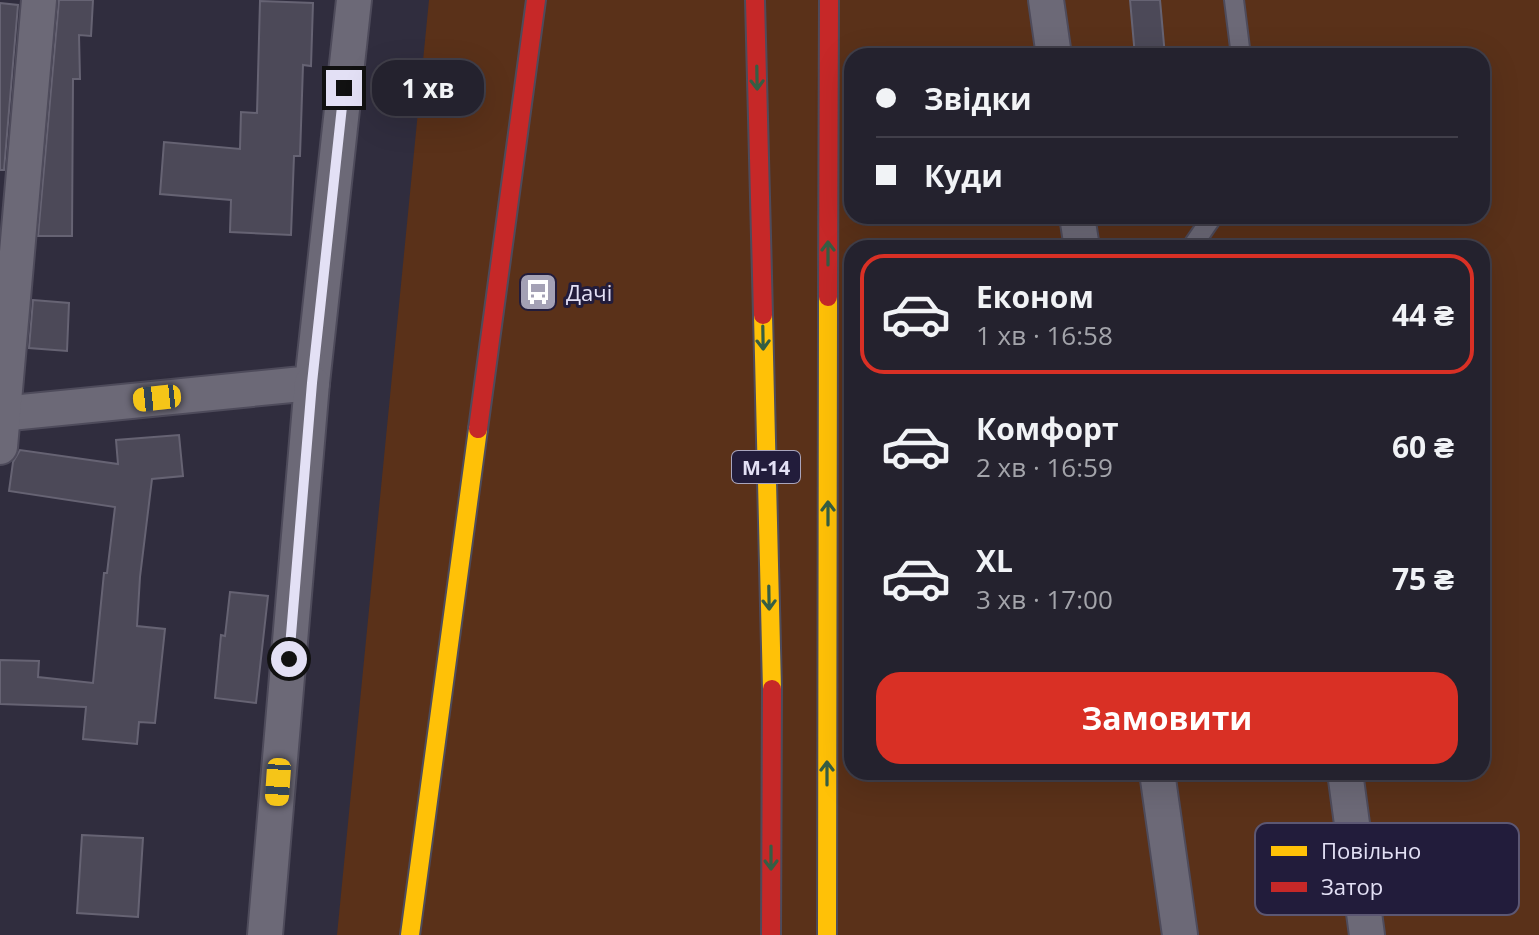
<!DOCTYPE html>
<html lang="uk">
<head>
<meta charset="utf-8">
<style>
	body { margin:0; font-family:"Open Sans",sans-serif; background:#302f3a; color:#f1f3f6; height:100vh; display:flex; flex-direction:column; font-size:30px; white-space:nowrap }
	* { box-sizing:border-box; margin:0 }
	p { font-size:26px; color:#a3a4aa }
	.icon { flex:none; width:44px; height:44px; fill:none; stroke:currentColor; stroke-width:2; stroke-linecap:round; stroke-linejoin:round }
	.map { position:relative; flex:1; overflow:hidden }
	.side { position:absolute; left:844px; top:240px; width:646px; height:540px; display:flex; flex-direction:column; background:#24222e; border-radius:24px; box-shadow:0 8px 32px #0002,0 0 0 2px #413f4a }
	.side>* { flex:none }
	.banner { position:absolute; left:844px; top:48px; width:646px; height:176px; border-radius:24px; box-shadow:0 8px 32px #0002,0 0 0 2px #413f4a; display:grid; align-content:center; height:176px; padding:0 32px; background:#24222e }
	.end { position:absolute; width:36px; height:36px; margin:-18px; border:10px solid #e3e0f5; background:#111; box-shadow:0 0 0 4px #111 }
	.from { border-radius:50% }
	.bubble { position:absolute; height:56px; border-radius:24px; background:#24222e; box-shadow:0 8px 32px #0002,0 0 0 2px #413f4a; font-size:26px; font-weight:700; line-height:56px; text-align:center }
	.car { position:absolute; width:24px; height:48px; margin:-24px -12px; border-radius:10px; box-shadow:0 0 6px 2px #0007; background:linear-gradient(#f5c518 24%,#345 0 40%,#f5c518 0 76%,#345 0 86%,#f5c518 0) }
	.banner b { display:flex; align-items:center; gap:28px; height:76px; font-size:30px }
	.banner b+b { border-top:2px solid #413f4a }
	.banner i { width:20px; height:20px; background:#f1f3f6 }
	ul { padding:14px 0 0; list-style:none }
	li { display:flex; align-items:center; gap:24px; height:120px; margin:0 16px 12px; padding:0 16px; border:4px solid transparent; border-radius:24px }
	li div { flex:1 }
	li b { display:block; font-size:30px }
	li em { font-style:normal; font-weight:700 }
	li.on { border-color:#d93025 }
	li>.icon { width:72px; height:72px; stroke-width:1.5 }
	.cta { display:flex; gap:16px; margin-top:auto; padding:16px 32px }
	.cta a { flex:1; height:92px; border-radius:24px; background:#d93025; color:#fff; font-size:32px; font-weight:700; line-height:92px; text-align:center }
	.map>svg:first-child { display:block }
	.green { fill:#5a3119; fill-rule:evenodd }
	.building { fill:#4c4958; stroke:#666373; stroke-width:2 }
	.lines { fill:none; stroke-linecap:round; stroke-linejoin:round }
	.lane-casing { stroke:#4e4b5b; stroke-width:22 }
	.street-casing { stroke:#4e4b5b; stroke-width:38 }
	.slow-casing { stroke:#4e4b5b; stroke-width:22 }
	.jam-casing { stroke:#4e4b5b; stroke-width:22 }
	.lane { stroke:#6c6977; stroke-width:18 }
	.street { stroke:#6c6977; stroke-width:34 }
	.slow { stroke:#ffc107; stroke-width:18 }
	.jam { stroke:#c62828; stroke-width:18 }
	.oneway { stroke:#355e44 }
	.route { stroke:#e3e0f5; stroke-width:10 }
	.labels { text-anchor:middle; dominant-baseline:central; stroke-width:6; stroke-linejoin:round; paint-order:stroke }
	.shield { fill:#221c3b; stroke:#a9a5bd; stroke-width:2 }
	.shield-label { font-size:20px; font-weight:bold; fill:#e3e0f5 }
	.poi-label { font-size:22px; fill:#e3e0f5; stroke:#221c3b; text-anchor:start }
	.key { fill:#221c3b; stroke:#5c5773; stroke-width:2 }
	.key-label { font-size:22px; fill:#e3e0f5 }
</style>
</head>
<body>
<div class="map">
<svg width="1539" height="935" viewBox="0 0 1539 935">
	<rect width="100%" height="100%" fill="#302d3e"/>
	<path class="green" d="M 429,0 L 1539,0 L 1539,935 L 337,935 ZM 852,56 L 1482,56 L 1482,216 L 852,216 ZM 852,248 L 1482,248 L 1482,772 L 852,772 Z"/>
	<g class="building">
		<path d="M 59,0 L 93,0 L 91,36 L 79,35 L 80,79 L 73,79 L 72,236 L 38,236 Z"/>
		<path d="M 1130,0 L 1160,0 L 1165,56 L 1135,56 Z"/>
		<path d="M 260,1 L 313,3 L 311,66 L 303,65 L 300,156 L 294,156 L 291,235 L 230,232 L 231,200 L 160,194 L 164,142 L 240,149 L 241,112 L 257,113 Z"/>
		<path d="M 0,3 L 18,5 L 4,170 L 0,170 Z"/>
		<path d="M 33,300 L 69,303 L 67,351 L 29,348 Z"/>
		<path d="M 179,435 L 183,476 L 152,479 L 140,577 L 137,626 L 165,629 L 155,723 L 139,722 L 137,744 L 83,739 L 86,707 L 0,704 L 0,660 L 39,661 L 38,677 L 93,683 L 104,573 L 107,573 L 115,507 L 9,491 L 13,462 L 20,450 L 118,464 L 116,440 Z"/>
		<path d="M 230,592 L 268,596 L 256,703 L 215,698 L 221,635 L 225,636 Z"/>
		<path d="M 82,835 L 143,838 L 138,917 L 77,913 Z"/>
	</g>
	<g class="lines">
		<g class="lane-casing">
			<g id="lane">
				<path d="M 1234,0 L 1241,56"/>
				<path d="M 1191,248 L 1213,216"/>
			</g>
		</g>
		<g class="street-casing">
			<g id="street">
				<path d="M 1046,0 L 1054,56"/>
				<path d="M 1077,216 L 1082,248"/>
				<path d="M 0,414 L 312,383 L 354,0"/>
				<path d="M 0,447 L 39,0"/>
				<path d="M 1157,772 L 1180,935"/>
				<path d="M 1345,772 L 1367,935"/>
				<path d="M 265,935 L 312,383"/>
			</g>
		</g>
		<g class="slow-casing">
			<g id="slow">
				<path d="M 763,315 L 772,689"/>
				<path d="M 410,935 L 478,429"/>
				<path d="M 827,935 L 828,297"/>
			</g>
		</g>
		<g class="jam-casing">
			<g id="jam">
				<path d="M 755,0 L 763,315"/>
				<path d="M 828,297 L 829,0"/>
				<path d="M 478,429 L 536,0"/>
				<path d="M 771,935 L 772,689"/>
			</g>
		</g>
		<use href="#lane" class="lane"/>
		<use href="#street" class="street"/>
		<use href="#slow" class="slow"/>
		<use href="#jam" class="jam"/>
	</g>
	<defs><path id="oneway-shaft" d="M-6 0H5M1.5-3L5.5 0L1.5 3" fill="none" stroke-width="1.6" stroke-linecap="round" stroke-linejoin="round" transform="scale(2)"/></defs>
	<g class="oneway">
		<use href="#oneway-shaft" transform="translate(757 78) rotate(89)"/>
		<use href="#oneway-shaft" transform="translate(828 253) rotate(-90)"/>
		<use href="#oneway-shaft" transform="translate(763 338) rotate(89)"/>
		<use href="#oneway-shaft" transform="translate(828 513) rotate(-90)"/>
		<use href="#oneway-shaft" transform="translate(769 598) rotate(89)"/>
		<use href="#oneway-shaft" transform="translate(827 773) rotate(-90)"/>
		<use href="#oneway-shaft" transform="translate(771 858) rotate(90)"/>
	</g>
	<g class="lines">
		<path class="route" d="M 289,659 L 312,383 L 344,88"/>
	</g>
	<defs>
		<g id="bus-square" transform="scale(2)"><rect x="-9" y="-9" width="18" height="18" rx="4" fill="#a4a1b5" stroke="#221c3b"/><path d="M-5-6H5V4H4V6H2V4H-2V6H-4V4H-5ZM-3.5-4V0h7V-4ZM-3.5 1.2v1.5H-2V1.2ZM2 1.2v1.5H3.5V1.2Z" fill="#fff"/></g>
	</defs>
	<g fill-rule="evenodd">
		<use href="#bus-square" x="538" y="292"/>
	</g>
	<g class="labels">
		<rect class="shield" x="732" y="451" width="68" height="32" rx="6"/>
		<g class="shield-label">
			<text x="766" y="467">М-14</text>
		</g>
		<g class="poi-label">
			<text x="566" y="292">Дачі</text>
		</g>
	</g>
	<rect x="1255" y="823" width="264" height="92" rx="12" class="key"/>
	<rect x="1271" y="846" width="36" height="10" fill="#ffc107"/>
	<rect x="1271" y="882" width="36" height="10" fill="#c62828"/>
	<g class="key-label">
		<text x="1321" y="859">Повільно</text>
		<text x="1321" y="895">Затор</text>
	</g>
</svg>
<i class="end from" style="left:289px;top:659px"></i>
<i class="end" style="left:344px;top:88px"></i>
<div class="bubble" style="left:372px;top:60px;width:112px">1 хв</div>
<i class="car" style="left:157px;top:398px;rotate:264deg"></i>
<i class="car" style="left:278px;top:782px;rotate:184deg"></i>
<div class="banner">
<b><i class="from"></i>Звідки</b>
<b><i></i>Куди</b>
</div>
<section class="side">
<ul>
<li class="on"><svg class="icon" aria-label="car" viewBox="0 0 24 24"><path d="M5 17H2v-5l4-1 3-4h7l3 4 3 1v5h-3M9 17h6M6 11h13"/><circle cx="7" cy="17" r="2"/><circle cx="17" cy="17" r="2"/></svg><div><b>Економ</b><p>1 хв · 16:58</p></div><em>44 ₴</em></li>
<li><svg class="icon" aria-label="car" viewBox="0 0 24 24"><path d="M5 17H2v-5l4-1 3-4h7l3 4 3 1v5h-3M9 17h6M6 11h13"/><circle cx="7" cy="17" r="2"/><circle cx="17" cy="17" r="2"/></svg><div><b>Комфорт</b><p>2 хв · 16:59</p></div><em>60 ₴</em></li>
<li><svg class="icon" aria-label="car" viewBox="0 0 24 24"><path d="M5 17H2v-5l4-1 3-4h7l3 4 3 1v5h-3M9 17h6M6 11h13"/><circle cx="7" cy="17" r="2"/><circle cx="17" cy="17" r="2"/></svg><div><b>XL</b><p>3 хв · 17:00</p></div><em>75 ₴</em></li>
</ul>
<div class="cta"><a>Замовити</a></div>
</section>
</div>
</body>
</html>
